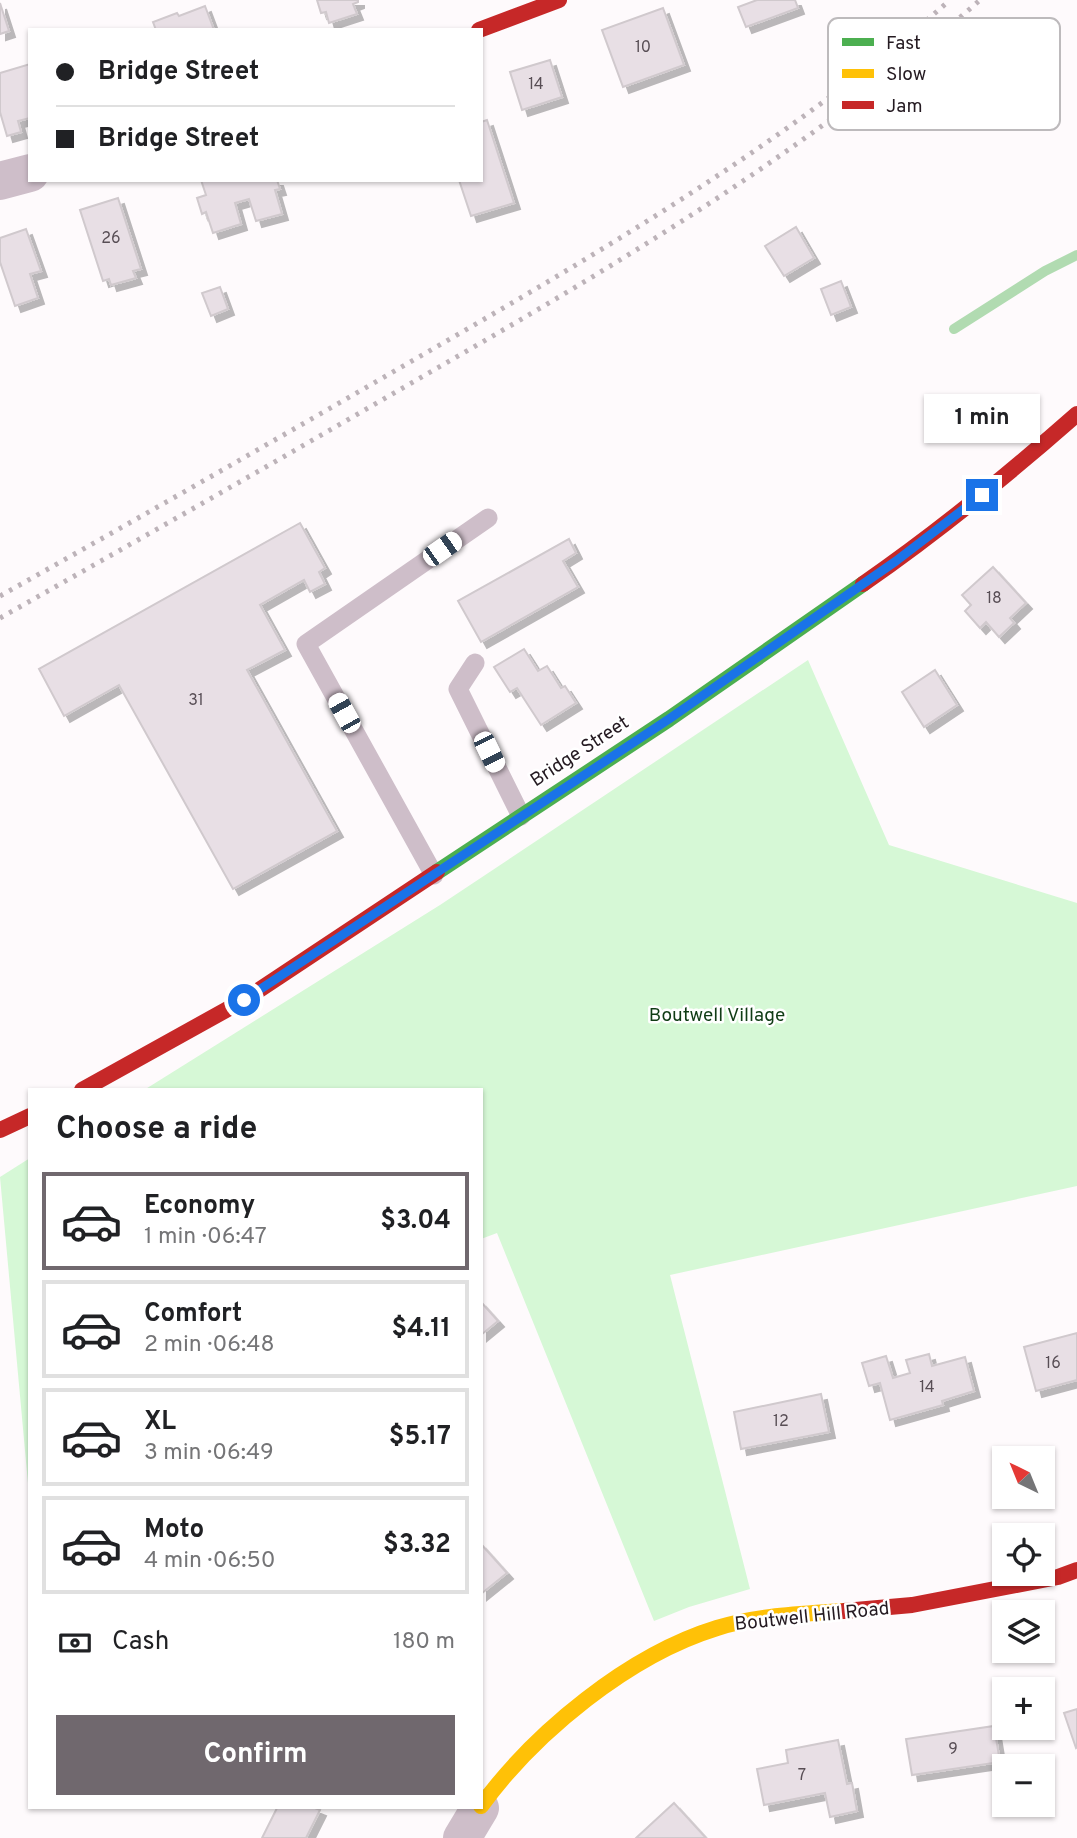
<!DOCTYPE html>
<html lang="en">
<head>
<meta charset="utf-8">
<style>
	body { margin:0; font-family:Overpass,sans-serif; background:#f6f6f6; color:#202124; height:100vh; display:flex; flex-direction:column; font-size:26px; white-space:nowrap }
	* { box-sizing:border-box; margin:0 }
	p { font-size:23px; color:#757577 }
	.icon { flex:none; width:38px; height:38px; fill:none; stroke:currentColor; stroke-width:2; stroke-linecap:round; stroke-linejoin:round }
	.map { position:relative; flex:1; overflow:hidden }
	.drawer { position:absolute; left:28px; top:1088px; width:455px; height:721px; display:flex; flex-direction:column; background:#fff; border-radius:0px; box-shadow:0 2px 5px #0004 }
	.drawer>* { flex:none }
	.banner { position:absolute; left:28px; top:28px; width:455px; height:154px; border-radius:0px; box-shadow:0 2px 5px #0004; display:grid; align-content:center; height:154px; padding:0 28px; background:#fff }
	.needle { width:46px; rotate:317deg }
	.controls { position:absolute; left:992px; top:1446px; display:grid; gap:14px }
	.controls a { display:grid; place-items:center; width:63px; height:63px; border-radius:0px; background:#fff; box-shadow:0 2px 5px #0004; font-size:35px }
	.end { position:absolute; width:32px; height:32px; margin:-16px; border:9px solid #1a73e8; background:#fff; box-shadow:0 0 0 4px #fff }
	.from { border-radius:50% }
	.bubble { position:absolute; height:49px; border-radius:0px; background:#fff; box-shadow:0 2px 5px #0004; font-size:23px; font-weight:700; line-height:49px; text-align:center }
	.car { position:absolute; width:21px; height:42px; margin:-21px -10px; border-radius:9px; box-shadow:0 0 5px 2px #0007; background:linear-gradient(#fff 24%,#345 0 40%,#fff 0 76%,#345 0 86%,#fff 0) }
	.banner b { display:flex; align-items:center; gap:24px; height:66px; font-size:26px }
	.banner b+b { border-top:2px solid #e0e0e0 }
	.banner i { width:18px; height:18px; background:#202124 }
	ul { padding:0; list-style:none }
	li { display:flex; align-items:center; gap:21px; height:98px; margin:0 14px 10px; padding:0 14px; border:4px solid #e0e0e0; border-radius:0px }
	li div { flex:1 }
	li b { display:block; font-size:26px }
	li em { font-style:normal; font-weight:700 }
	li.on { border-color:#70686e }
	li>.icon { width:63px; height:63px; stroke-width:1.5 }
	h2 { padding:0 28px; font-size:32px; line-height:84px }
	.pay { display:flex; align-items:center; gap:18px; height:77px; padding:0 28px; font-size:26px }
	.pay p { margin-inline-start:auto }
	.button { display:flex; gap:14px; margin-top:auto; padding:14px 28px }
	.button a { flex:1; height:80px; border-radius:0px; background:#70686e; color:#fff; font-size:28px; font-weight:700; line-height:80px; text-align:center }
	.map>svg:first-child { display:block }
	.green { fill:#d6f8d6 }
	.lines { fill:none; stroke-linecap:round; stroke-linejoin:round }
	.stream { stroke:#b1dbb1; stroke-width:10 }
	.building { fill:#e8dfe5; stroke:#d0c9cd; stroke-width:2; filter:url(#shadow) }
	.lane { stroke:#cebec9; stroke-width:19 }
	.street { stroke:#cebec9; stroke-width:38 }
	.fast { stroke:#4caf50; stroke-width:16 }
	.slow { stroke:#ffc107; stroke-width:16 }
	.jam { stroke:#c62828; stroke-width:16 }
	.rail { stroke:#bdb3b9; stroke-width:5; stroke-dasharray:3.5 7; stroke-linecap:butt }
	.route { stroke:#1a73e8; stroke-width:9 }
	.labels { text-anchor:middle; dominant-baseline:central; stroke-width:5; stroke-linejoin:round; paint-order:stroke }
	.number-label { font-size:16px; fill:#584e55 }
	.street-label { font-size:19px; fill:#241a21; stroke:#fff }
	.park-label { font-size:19px; fill:#103c15; stroke:#fff }
	.key { fill:#fff; stroke:#bdbabc; stroke-width:2 }
	.key-label { font-size:19px; fill:#241a21 }
</style>
</head>
<body>
<div class="map">
<svg width="1077" height="1838" viewBox="0 0 1077 1838">
	<defs>
		<filter id="shadow"><feDropShadow dx="6" dy="6" stdDeviation="0" flood-color="#0004"/></filter>
	</defs>
	<rect width="100%" height="100%" fill="#fefafc"/>
	<g class="green">
		<path d="M 808,660 L 889,845 L 1077,903 L 1077,1186 L 670,1275 L 750,1589 L 689,1607 L 654,1621 L 497,1233 L 481,1239 L 481,1090 L 144,1090 L 440,905 Z"/>
		<path d="M 30,1158 L 30,1505 L 0,1177 Z"/>
	</g>
	<g class="lines">
		<path class="stream" d="M 954,329 L 1045,271 L 1077,255"/>
	</g>
	<g class="building">
		<path d="M 317,0 L 358,0 L 358,2 L 353,4 L 357,14 L 329,23 L 326,12 L 321,13 Z"/>
		<path d="M 757,0 L 795,0 L 798,8 L 746,27 L 738,7 Z"/>
		<path d="M 0,3 L 9,31 L 0,34 Z"/>
		<path d="M 205,6 L 214,30 L 156,30 L 153,22 L 177,13 L 179,16 Z"/>
		<path d="M 663,8 L 684,65 L 623,87 L 602,30 Z"/>
		<path d="M 550,60 L 562,97 L 522,110 L 510,72 Z"/>
		<path d="M 30,64 L 30,118 L 18,121 L 21,132 L 7,136 L 0,112 L 0,73 Z"/>
		<path d="M 487,120 L 514,203 L 471,216 L 459,180 L 481,180 L 481,122 Z"/>
		<path d="M 201,180 L 277,180 L 280,189 L 275,190 L 282,214 L 256,221 L 249,199 L 235,203 L 241,224 L 213,233 L 206,212 L 202,214 L 197,198 L 206,195 Z"/>
		<path d="M 118,198 L 141,269 L 133,271 L 136,278 L 111,285 L 109,279 L 103,281 L 80,210 Z"/>
		<path d="M 796,227 L 814,258 L 784,276 L 765,246 Z"/>
		<path d="M 26,229 L 41,271 L 30,274 L 38,298 L 15,306 L 0,262 L 0,238 Z"/>
		<path d="M 841,281 L 851,307 L 831,315 L 821,289 Z"/>
		<path d="M 220,287 L 228,309 L 211,316 L 202,293 Z"/>
		<path d="M 300,523 L 325,568 L 319,572 L 325,584 L 310,592 L 304,580 L 260,605 L 285,650 L 247,670 L 337,831 L 233,889 L 119,685 L 64,716 L 39,669 Z"/>
		<path d="M 569,539 L 576,553 L 563,561 L 578,587 L 481,642 L 458,601 Z"/>
		<path d="M 993,567 L 1026,603 L 1010,618 L 1014,623 L 999,637 L 986,622 L 980,628 L 965,611 L 971,605 L 962,595 Z"/>
		<path d="M 524,649 L 538,671 L 547,666 L 561,688 L 565,686 L 576,703 L 541,725 L 517,688 L 510,692 L 494,667 Z"/>
		<path d="M 935,670 L 957,705 L 924,727 L 902,692 Z"/>
		<path d="M 481,1302 L 498,1321 L 481,1335 Z"/>
		<path d="M 1077,1333 L 1077,1380 L 1036,1391 L 1024,1347 Z"/>
		<path d="M 929,1354 L 932,1366 L 965,1357 L 974,1391 L 942,1401 L 943,1405 L 890,1420 L 880,1383 L 869,1386 L 862,1363 L 886,1356 L 893,1378 L 910,1373 L 906,1360 Z"/>
		<path d="M 821,1394 L 829,1432 L 741,1449 L 734,1412 Z"/>
		<path d="M 481,1544 L 507,1573 L 481,1594 Z"/>
		<path d="M 1077,1709 L 1077,1747 L 1076,1748 L 1064,1713 Z"/>
		<path d="M 994,1726 L 1000,1762 L 912,1775 L 906,1739 Z"/>
		<path d="M 838,1740 L 847,1784 L 852,1783 L 857,1811 L 830,1817 L 825,1793 L 764,1805 L 757,1769 L 788,1763 L 786,1750 Z"/>
		<path d="M 674,1803 L 706,1838 L 636,1838 Z"/>
		<path d="M 277,1808 L 315,1808 L 320,1810 L 306,1838 L 262,1838 Z"/>
	</g>
	<g class="lines">
		<g class="lane">
			<path d="M 475,663 L 458,689 L 521,816"/>
			<path d="M 434,875 L 306,644 L 488,518"/>
		</g>
		<g class="street">
			<path d="M 0,181 L 30,173"/>
			<path d="M 462,1838 L 480,1808"/>
		</g>
		<path class="fast" d="M 437,872 L 669,719 L 863,584"/>
		<path class="slow" d="M 481,1806 C 535,1732 629,1655 717,1628 C 758,1615 802,1614 844,1611"/>
		<g class="jam">
			<path d="M 479,30 L 559,0"/>
			<path d="M 863,584 C 938,532 1009,474 1077,414"/>
			<path d="M 82,1090 L 244,1000 L 437,872"/>
			<path d="M 0,1130 L 30,1116"/>
			<path d="M 844,1611 L 912,1605 L 1058,1577 L 1077,1570"/>
		</g>
		<g class="rail">
			<path d="M 0,596 C 146,514 291,431 436,347 C 613,245 797,135 950,0"/>
			<path d="M 0,618 C 142,538 284,457 425,375 C 619,264 812,148 980,0"/>
		</g>
	</g>
	<g class="lines">
		<path class="route" d="M 244,1000 L 669,719 L 896,561 L 982,495"/>
	</g>
	<g class="labels">
		<g class="number-label">
			<text x="643" y="48">10</text>
			<text x="536" y="85">14</text>
			<text x="111" y="239">26</text>
			<text x="994" y="599">18</text>
			<text x="196" y="701">31</text>
			<text x="1053" y="1364">16</text>
			<text x="927" y="1388">14</text>
			<text x="781" y="1422">12</text>
			<text x="953" y="1750">9</text>
			<text x="802" y="1776">7</text>
		</g>
		<g class="street-label">
			<text transform="translate(580 752) rotate(-33)">Bridge Street</text>
			<text transform="translate(812 1617) rotate(-6)">Boutwell Hill Road</text>
		</g>
		<g class="park-label">
			<text x="717" y="1016">Boutwell Village</text>
		</g>
	</g>
	<rect x="828" y="18" width="232" height="112" rx="10" class="key"/>
	<rect x="842" y="38" width="32" height="8" fill="#4caf50"/>
	<rect x="842" y="69" width="32" height="9" fill="#ffc107"/>
	<rect x="842" y="101" width="32" height="8" fill="#c62828"/>
	<g class="key-label">
		<text x="886" y="49">Fast</text>
		<text x="886" y="80">Slow</text>
		<text x="886" y="112">Jam</text>
	</g>
</svg>
<div class="controls">
<a><svg class="needle" viewBox="-14 -14 28 28"><path d="M0-13l5 13h-10z" fill="#e53935"/><path d="M0 13l5-13h-10z" fill="#757577"/></svg></a>
<a><svg class="icon" aria-label="locate" viewBox="0 0 24 24"><circle cx="12" cy="12" r="6"/><path d="M12 2v4M12 18v4M2 12h4M18 12h4"/></svg></a>
<a><svg class="icon" aria-label="layers" viewBox="0 0 24 24"><path d="M12 4l9 5-9 5-9-5zM3 14l9 5 9-5"/></svg></a>
<a>+</a>
<a>−</a>
</div>
<i class="end from" style="left:244px;top:1000px"></i>
<i class="end" style="left:982px;top:495px"></i>
<div class="bubble" style="left:924px;top:394px;width:116px">1 min</div>
<i class="car" style="left:442px;top:549px;rotate:55deg"></i>
<i class="car" style="left:344px;top:713px;rotate:331deg"></i>
<i class="car" style="left:489px;top:752px;rotate:154deg"></i>
<div class="banner">
<b><i class="from"></i>Bridge Street</b>
<b><i></i>Bridge Street</b>
</div>
<section class="drawer">
<h2>Choose a ride</h2>
<ul>
<li class="on"><svg class="icon" aria-label="car" viewBox="0 0 24 24"><path d="M5 17H2v-5l4-1 3-4h7l3 4 3 1v5h-3M9 17h6M6 11h13"/><circle cx="7" cy="17" r="2"/><circle cx="17" cy="17" r="2"/></svg><div><b>Economy</b><p>1 min · 06:47</p></div><em>$3.04</em></li>
<li><svg class="icon" aria-label="car" viewBox="0 0 24 24"><path d="M5 17H2v-5l4-1 3-4h7l3 4 3 1v5h-3M9 17h6M6 11h13"/><circle cx="7" cy="17" r="2"/><circle cx="17" cy="17" r="2"/></svg><div><b>Comfort</b><p>2 min · 06:48</p></div><em>$4.11</em></li>
<li><svg class="icon" aria-label="car" viewBox="0 0 24 24"><path d="M5 17H2v-5l4-1 3-4h7l3 4 3 1v5h-3M9 17h6M6 11h13"/><circle cx="7" cy="17" r="2"/><circle cx="17" cy="17" r="2"/></svg><div><b>XL</b><p>3 min · 06:49</p></div><em>$5.17</em></li>
<li><svg class="icon" aria-label="car" viewBox="0 0 24 24"><path d="M5 17H2v-5l4-1 3-4h7l3 4 3 1v5h-3M9 17h6M6 11h13"/><circle cx="7" cy="17" r="2"/><circle cx="17" cy="17" r="2"/></svg><div><b>Moto</b><p>4 min · 06:50</p></div><em>$3.32</em></li>
</ul>
<div class="pay"><svg class="icon" aria-label="cash" viewBox="0 0 24 24"><path d="M3 7h18v10H3z"/><circle cx="12" cy="12" r="2"/></svg>Cash<p>180 m</p></div>
<div class="button"><a>Confirm</a></div>
</section>
</div>
</body>
</html>
